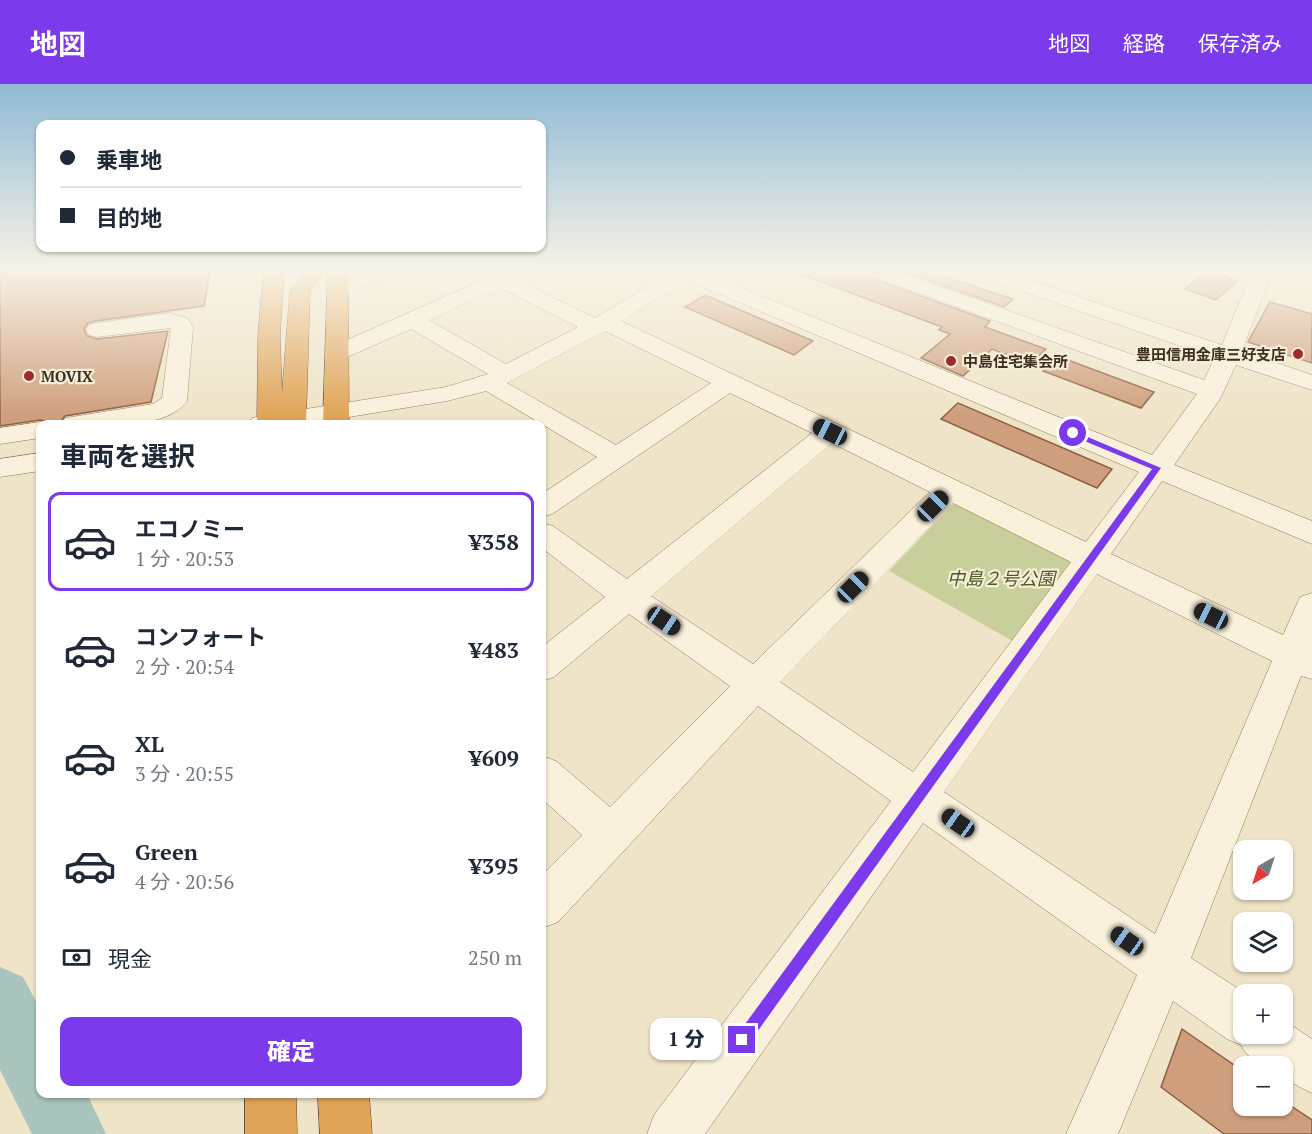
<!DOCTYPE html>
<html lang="ja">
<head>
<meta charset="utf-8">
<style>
	body { margin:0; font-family:"PT Serif","Noto Sans JP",serif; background:#f6f6f7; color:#1f2937; height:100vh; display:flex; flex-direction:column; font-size:22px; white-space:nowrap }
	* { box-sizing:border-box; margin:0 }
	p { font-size:20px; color:#747a83 }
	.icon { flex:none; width:33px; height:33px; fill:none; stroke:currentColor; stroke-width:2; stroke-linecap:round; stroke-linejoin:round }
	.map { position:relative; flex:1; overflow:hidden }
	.drawer { position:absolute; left:36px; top:336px; width:510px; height:678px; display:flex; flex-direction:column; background:#fff; border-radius:12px; box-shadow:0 2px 4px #0004 }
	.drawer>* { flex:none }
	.hud { position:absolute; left:36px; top:36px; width:510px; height:132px; border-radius:12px; box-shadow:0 2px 4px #0004; display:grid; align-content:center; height:132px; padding:0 24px; background:#fff }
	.needle { width:39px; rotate:219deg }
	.buttons { position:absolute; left:1233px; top:756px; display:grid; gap:12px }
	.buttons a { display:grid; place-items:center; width:60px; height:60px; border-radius:12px; background:#fff; box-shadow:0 2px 4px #0004; font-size:30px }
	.end { position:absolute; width:27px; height:27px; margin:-14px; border:8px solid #7c3aed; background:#fff; box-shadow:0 0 0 3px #fff }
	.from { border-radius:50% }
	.bubble { position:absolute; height:42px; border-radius:12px; background:#fff; box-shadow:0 2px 4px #0004; font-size:20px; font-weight:800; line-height:42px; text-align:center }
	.car { position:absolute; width:18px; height:36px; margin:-18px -9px; border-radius:8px; box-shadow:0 0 4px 2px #0007; background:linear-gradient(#222 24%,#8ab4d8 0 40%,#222 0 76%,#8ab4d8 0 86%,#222 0) }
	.hud b { display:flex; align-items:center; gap:21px; height:57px; font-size:22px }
	.hud b+b { border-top:2px solid #e0e1e3 }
	.hud i { width:15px; height:15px; background:#1f2937 }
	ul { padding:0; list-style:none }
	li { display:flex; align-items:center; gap:18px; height:99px; margin:0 12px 9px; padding:0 12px; border:3px solid transparent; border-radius:12px }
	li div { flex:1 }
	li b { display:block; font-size:22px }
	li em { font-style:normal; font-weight:800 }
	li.selected { border-color:#7c3aed }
	li>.icon { width:54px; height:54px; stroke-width:1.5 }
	h2 { padding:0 24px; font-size:27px; line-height:72px }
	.pay { display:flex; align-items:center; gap:15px; height:66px; padding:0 24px; font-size:22px }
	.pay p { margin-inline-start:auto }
	.button { display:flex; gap:12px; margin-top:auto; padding:12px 24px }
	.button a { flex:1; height:69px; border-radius:12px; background:#7c3aed; color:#fff; font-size:24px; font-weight:800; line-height:69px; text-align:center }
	header { display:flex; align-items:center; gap:36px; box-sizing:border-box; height:84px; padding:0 30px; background:#7c3aed; color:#fff }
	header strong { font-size:28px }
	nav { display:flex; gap:33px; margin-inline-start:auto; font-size:21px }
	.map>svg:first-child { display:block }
	.green { fill:#c9cf9b }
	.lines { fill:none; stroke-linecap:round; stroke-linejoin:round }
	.river { fill:#a9c4bc; fill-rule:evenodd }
	.building { fill:#cf9f7d; stroke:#8d5f41; stroke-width:1.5 }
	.minor-casing { stroke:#8d765c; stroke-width:1 }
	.highway-casing { stroke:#5b4430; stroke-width:1 }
	.minor { fill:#faf1dc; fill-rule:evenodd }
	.highway { fill:#e0a458; fill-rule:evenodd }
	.route { fill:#7c3aed }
	.poi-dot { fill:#9e2a2b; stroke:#f7eed8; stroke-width:2 }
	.labels { text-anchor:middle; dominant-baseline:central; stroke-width:4.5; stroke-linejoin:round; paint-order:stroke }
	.far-poi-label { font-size:15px; font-weight:bold; fill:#3d2e20; stroke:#f7eed8; text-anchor:start }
	.park-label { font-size:18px; font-style:italic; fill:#4d5a26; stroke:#f7eed8 }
</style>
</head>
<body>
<header>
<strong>地図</strong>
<nav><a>地図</a><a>経路</a><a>保存済み</a></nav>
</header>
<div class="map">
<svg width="1312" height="1050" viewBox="0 0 1312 1050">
	<rect width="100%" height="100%" fill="#f0e4c8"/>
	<path class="green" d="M 955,418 L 1078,478 L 1016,559 L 889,487 Z"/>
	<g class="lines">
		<path class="river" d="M 0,883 L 23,893 L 40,925 L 40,1010 L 87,1010 L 106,1050 L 32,1050 L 0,986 Z"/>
	</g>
	<g class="building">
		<path d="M 0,185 L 211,185 L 204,222 L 96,237 L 88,239 L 84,245 L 87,252 L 97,255 L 168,247 L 151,318 L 65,332 L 61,337 L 50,338 L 40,336 L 0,342 Z"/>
		<path d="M 792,185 L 859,185 L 863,191 L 990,237 L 985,243 L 1046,265 L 1031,280 L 992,265 L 963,292 L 921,274 L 950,250 L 939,246 L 942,243 L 792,187 Z"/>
		<path d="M 896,185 L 921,185 L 1013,215 L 1004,223 Z"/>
		<path d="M 1208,187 L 1237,197 L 1216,216 L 1185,205 Z"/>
		<path d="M 705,211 L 813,257 L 794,271 L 685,223 Z"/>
		<path d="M 1270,218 L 1312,230 L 1312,279 L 1248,258 Z"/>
		<path d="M 1057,272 L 1154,308 L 1141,324 L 1043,287 Z"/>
		<path d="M 958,319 L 1112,385 L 1097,404 L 941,335 Z"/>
		<path d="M 1182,945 L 1244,988 L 1244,1022 L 1291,1022 L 1312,1036 L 1312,1050 L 1224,1050 L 1161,1003 Z"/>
	</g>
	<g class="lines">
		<g class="minor-casing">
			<g id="minor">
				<path d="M 374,185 L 401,185 L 398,189 L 345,211 L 338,213 L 331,211 L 328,207 L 331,203 Z"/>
				<path d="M 508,185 L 534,185 L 531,189 L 516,196 L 595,234 L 677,185 L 701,185 L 700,187 L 1152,371 L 1197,310 L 864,189 L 861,185 L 890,185 L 1204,296 L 1215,274 L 970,189 L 967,185 L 996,185 L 1222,261 L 1253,185 L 1273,185 L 1242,267 L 1312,291 L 1312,306 L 1236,281 L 1220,315 L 1174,381 L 1312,437 L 1312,460 L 1162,397 L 1111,470 L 1283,551 L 1300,513 L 1312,509 L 1312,595 L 1301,592 L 1191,874 L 1246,910 L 1244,910 L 1244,950 L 1282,950 L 1282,935 L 1312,955 L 1312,1009 L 1282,994 L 1282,982 C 1267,982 1248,977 1241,961 L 1227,955 L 1173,917 L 1118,1050 L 1066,1050 L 1137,891 L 923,739 L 705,1050 L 647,1050 L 654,1031 L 891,717 L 758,622 L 558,838 L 542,844 L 542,791 L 582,751 L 542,715 L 542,672 L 556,677 L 610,723 L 730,602 L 629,530 L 554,593 L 542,597 L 542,563 L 605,513 L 542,464 L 542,439 L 553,442 L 627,495 L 812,349 L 730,309 L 552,430 L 542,433 L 542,410 L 597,373 L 486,307 L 447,317 L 306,340 L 248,340 L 252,334 L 261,332 L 446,303 L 488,290 L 411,245 L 345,274 L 337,276 L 329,274 L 325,269 L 329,264 ZM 687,196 L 1139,388 L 1086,458 L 621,237 ZM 500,204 L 578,243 L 506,280 L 429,236 ZM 605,247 L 711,299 L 616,361 L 507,299 ZM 832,359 L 930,408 L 753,580 L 651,512 ZM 953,419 L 1071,478 L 913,688 L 780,598 ZM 1097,490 L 1272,577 L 1155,850 L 944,708 Z"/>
				<path d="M 169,229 L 187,234 L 193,243 L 187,317 C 165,348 95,340 61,340 L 65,334 L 153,320 L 162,314 L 171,244 L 97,253 L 89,251 L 86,246 L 89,241 L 97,239 Z"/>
				<path d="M 40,338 L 49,340 L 40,340 L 40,354 L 0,360 L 0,344 Z"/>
				<path d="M 40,369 L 40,387 L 0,393 L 0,375 Z"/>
			</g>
		</g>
		<g class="highway-casing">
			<g id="highway">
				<path d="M 264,185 L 284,185 L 280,252 L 282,309 L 290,207 L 305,185 L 325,185 L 310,207 L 306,336 L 303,340 L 257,340 L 258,252 Z"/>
				<path d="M 328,185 L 348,185 L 349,340 L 323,340 Z"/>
				<path d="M 245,1010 L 296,1010 L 297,1050 L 245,1050 Z"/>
				<path d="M 318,1010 L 369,1010 L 372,1050 L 320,1050 Z"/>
			</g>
		</g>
		<use href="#minor" class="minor"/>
		<use href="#highway" class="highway"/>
	</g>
	<linearGradient id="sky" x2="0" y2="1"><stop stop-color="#8fbad6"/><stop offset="0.56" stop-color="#f8f3e6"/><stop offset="1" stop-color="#f8f3e6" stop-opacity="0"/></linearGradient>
	<rect width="1312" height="332" fill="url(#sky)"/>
	<path class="route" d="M 1070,348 L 1076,348 L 1161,384 L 747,962 L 742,964 L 737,962 L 735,956 L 737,951 L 1152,385 L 1070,351 Z"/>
	<g class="poi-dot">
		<circle cx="1298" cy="270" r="6"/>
		<circle cx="951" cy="277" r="6"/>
		<circle cx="29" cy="292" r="6"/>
	</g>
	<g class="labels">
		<g class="far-poi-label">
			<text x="1286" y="270" text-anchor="end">豊田信用金庫三好支店</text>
			<text x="963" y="277">中島住宅集会所</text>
			<text x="41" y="292">MOVIX</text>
		</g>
		<g class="park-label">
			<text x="1001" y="494">中島２号公園</text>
		</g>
	</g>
</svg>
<div class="buttons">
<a><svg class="needle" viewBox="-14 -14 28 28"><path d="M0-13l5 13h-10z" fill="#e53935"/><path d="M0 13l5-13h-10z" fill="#747a83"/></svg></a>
<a><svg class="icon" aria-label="layers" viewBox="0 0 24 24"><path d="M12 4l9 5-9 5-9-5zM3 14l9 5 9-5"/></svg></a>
<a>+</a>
<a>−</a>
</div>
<i class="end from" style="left:1073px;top:349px"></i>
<i class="end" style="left:742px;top:956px"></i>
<div class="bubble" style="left:650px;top:934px;width:72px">1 分</div>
<i class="car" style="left:830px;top:348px;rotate:296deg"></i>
<i class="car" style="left:933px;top:422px;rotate:45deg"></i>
<i class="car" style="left:853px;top:503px;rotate:45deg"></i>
<i class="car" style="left:1211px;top:532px;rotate:296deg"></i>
<i class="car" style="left:664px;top:537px;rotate:124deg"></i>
<i class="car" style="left:958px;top:739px;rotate:305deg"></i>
<i class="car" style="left:1127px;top:857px;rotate:305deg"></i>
<div class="hud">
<b><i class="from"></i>乗車地</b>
<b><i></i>目的地</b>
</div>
<section class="drawer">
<h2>車両を選択</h2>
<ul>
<li class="selected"><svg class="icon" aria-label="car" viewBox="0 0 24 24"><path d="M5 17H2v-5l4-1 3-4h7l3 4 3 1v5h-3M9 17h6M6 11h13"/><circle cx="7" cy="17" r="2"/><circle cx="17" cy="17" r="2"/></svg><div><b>エコノミー</b><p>1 分 · 20:53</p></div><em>¥358</em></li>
<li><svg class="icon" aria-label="car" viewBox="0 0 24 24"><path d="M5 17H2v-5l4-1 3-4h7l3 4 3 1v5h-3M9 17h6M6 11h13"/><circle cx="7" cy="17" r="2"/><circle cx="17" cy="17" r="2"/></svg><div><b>コンフォート</b><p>2 分 · 20:54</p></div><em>¥483</em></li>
<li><svg class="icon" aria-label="car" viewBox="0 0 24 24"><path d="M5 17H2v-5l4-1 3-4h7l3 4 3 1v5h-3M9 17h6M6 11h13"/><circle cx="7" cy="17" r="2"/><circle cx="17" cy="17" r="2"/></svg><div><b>XL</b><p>3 分 · 20:55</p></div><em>¥609</em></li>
<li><svg class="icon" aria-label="car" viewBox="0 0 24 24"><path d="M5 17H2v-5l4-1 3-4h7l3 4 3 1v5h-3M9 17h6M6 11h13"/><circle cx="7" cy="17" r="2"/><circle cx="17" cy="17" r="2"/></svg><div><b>Green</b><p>4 分 · 20:56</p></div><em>¥395</em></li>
</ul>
<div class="pay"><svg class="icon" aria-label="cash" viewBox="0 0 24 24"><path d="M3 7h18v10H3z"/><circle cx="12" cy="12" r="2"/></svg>現金<p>250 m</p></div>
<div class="button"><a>確定</a></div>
</section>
</div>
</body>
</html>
